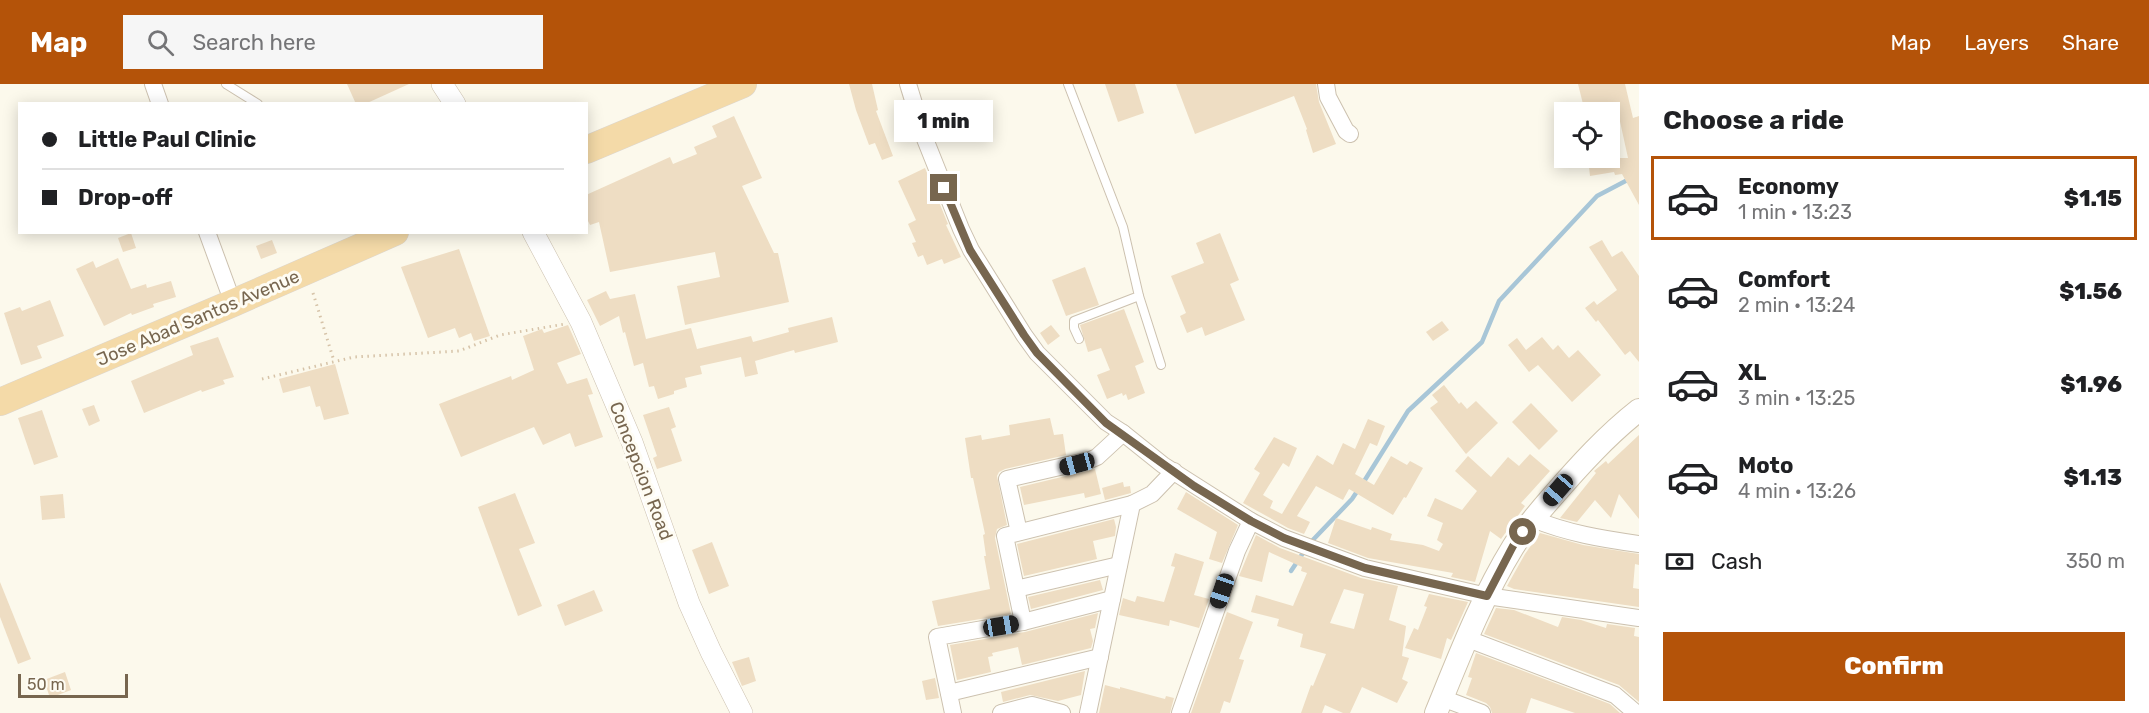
<!DOCTYPE html>
<html lang="en">
<head>
<meta charset="utf-8">
<style>
	body { margin:0; font-family:Rubik,sans-serif; background:#f6f6f6; color:#202124; height:100vh; display:flex; flex-direction:column; font-size:22px; white-space:nowrap }
	* { box-sizing:border-box; margin:0 }
	p { font-size:20px; color:#757577 }
	.icon { flex:none; width:33px; height:33px; fill:none; stroke:currentColor; stroke-width:2; stroke-linecap:round; stroke-linejoin:round }
	.map { position:relative; flex:1; overflow:hidden }
	.panel { display:flex; flex-direction:column; background:#fff; width:510px }
	.panel>* { flex:none }
	.top-card { position:absolute; left:18px; top:18px; width:570px; height:132px; border-radius:0px; box-shadow:0 3px 15px #0003; display:grid; align-content:center; height:132px; padding:0 24px; background:#fff }
	.tools { position:absolute; left:1554px; top:18px; display:grid; gap:12px }
	.tools a { display:grid; place-items:center; width:66px; height:66px; border-radius:0px; background:#fff; box-shadow:0 3px 15px #0003; font-size:30px }
	.scale { position:absolute; left:18px; bottom:15px; width:110px; box-sizing:border-box; padding-left:6px; border:3px solid #77664f; border-top:0; font-size:16px; line-height:21px; white-space:nowrap; color:#77664f; -webkit-text-stroke:4px #fefcf3; paint-order:stroke }
	.end { position:absolute; width:27px; height:27px; margin:-14px; border:8px solid #77664f; background:#fff; box-shadow:0 0 0 3px #fff }
	.from { border-radius:50% }
	.bubble { position:absolute; height:42px; border-radius:0px; background:#fff; box-shadow:0 3px 15px #0003; font-size:20px; font-weight:800; line-height:42px; text-align:center }
	.car { position:absolute; width:18px; height:36px; margin:-18px -9px; border-radius:8px; box-shadow:0 0 4px 2px #0007; background:linear-gradient(#222 24%,#8ab4d8 0 40%,#222 0 76%,#8ab4d8 0 86%,#222 0) }
	.top-card b { display:flex; align-items:center; gap:21px; height:57px; font-size:22px }
	.top-card b+b { border-top:2px solid #e0e0e0 }
	.top-card i { width:15px; height:15px; background:#202124 }
	ul { padding:0; list-style:none }
	li { display:flex; align-items:center; gap:18px; height:84px; margin:0 12px 9px; padding:0 12px; border:3px solid transparent; border-radius:0px }
	li div { flex:1 }
	li b { display:block; font-size:22px }
	li em { font-style:normal; font-weight:800 }
	li.current { border-color:#b45309 }
	li>.icon { width:54px; height:54px; stroke-width:1.5 }
	h2 { padding:0 24px; font-size:27px; line-height:72px }
	.pay { display:flex; align-items:center; gap:15px; height:66px; padding:0 24px; font-size:22px }
	.pay p { margin-inline-start:auto }
	.cta { display:flex; gap:12px; margin-top:auto; padding:12px 24px }
	.cta a { flex:1; height:69px; border-radius:0px; background:#b45309; color:#fff; font-size:24px; font-weight:800; line-height:69px; text-align:center }
	header { display:flex; align-items:center; gap:36px; box-sizing:border-box; height:84px; padding:0 30px; background:#b45309; color:#fff }
	header strong { font-size:28px }
	nav { display:flex; gap:33px; margin-inline-start:auto; font-size:21px }
	.search { width:420px; height:54px; background:#f6f6f6; display:flex; align-items:center; gap:15px; box-sizing:border-box; padding:0 21px; border-radius:0px; color:#757577; font-size:22px }
	main { display:flex; flex:1; min-height:0 }
	.map>svg:first-child { display:block }
	.lines { fill:none; stroke-linecap:round; stroke-linejoin:round }
	.stream { stroke:#a8c6d7; stroke-width:4.5 }
	.building { fill:#eeddc3; fill-rule:evenodd }
	.service-casing { stroke:#ccc1af; stroke-width:10 }
	.minor-casing { stroke:#ccc1af; stroke-width:18 }
	.tertiary-casing { stroke:#ccc1af; stroke-width:22 }
	.secondary-casing { stroke:#cfc3ad; stroke-width:24 }
	.trunk-casing { stroke:#dcd7d1; stroke-width:28 }
	.path { stroke:#d6c3a8; stroke-width:3; stroke-dasharray:1.5 4.5; stroke-linecap:butt }
	.service { stroke:#fff; stroke-width:8 }
	.minor { stroke:#fff; stroke-width:16 }
	.tertiary { stroke:#fff; stroke-width:21 }
	.secondary { stroke:#fff; stroke-width:22 }
	.trunk { stroke:#f4daa8; stroke-width:27 }
	.route { stroke:#77664f; stroke-width:8 }
	.labels { text-anchor:middle; dominant-baseline:central; stroke-width:6; stroke-linejoin:round; paint-order:stroke }
	.street-label { font-size:18px; fill:#77664f; stroke:#fefcf3 }
</style>
</head>
<body>
<header>
<strong>Map</strong>
<div class="search"><svg class="icon" aria-label="search" viewBox="0 0 24 24"><circle cx="10" cy="10" r="6"/><path d="M15 15l6 6"/></svg>Search here</div>
<nav><a>Map</a><a>Layers</a><a>Share</a></nav>
</header>
<main>
<div class="map">
<svg width="1639" height="629" viewBox="0 0 1639 629">
	<rect width="100%" height="100%" fill="#fcf9ec"/>
	<g class="lines">
		<g class="stream">
			<path d="M 1363,399 L 1408,327 L 1482,258 L 1499,217 L 1597,112 L 1639,90"/>
			<path d="M 1310,459 L 1352,415 L 1358,406"/>
			<path d="M 1291,487 L 1305,466"/>
		</g>
	</g>
	<g class="building">
		<path d="M 347,0 L 409,0 L 365,20 L 356,20 Z"/>
		<path d="M 849,0 L 872,0 L 878,26 L 876,27 L 893,72 L 882,76 L 875,59 L 869,61 L 856,26 Z"/>
		<path d="M 1105,0 L 1135,0 L 1144,29 L 1118,38 Z"/>
		<path d="M 1176,0 L 1316,0 L 1319,18 L 1336,60 L 1313,69 L 1306,46 L 1307,45 L 1294,12 L 1195,50 Z"/>
		<path d="M 1578,0 L 1625,0 L 1633,34 L 1639,32 L 1639,121 L 1622,90 L 1615,91 L 1614,88 L 1590,92 L 1588,74 L 1628,74 L 1619,33 L 1610,34 L 1610,28 L 1585,28 Z"/>
		<path d="M 734,32 L 762,94 L 742,102 L 774,169 L 778,169 L 789,218 L 685,241 L 677,202 L 720,193 L 715,168 L 610,188 L 599,138 L 590,141 L 586,133 L 586,111 L 670,73 L 673,80 L 697,70 L 694,63 L 717,53 L 712,42 Z"/>
		<path d="M 925,84 L 948,140 L 946,141 L 961,173 L 944,180 L 942,175 L 927,181 L 923,171 L 918,173 L 912,159 L 916,158 L 908,140 L 916,136 L 898,97 Z"/>
		<path d="M 131,149 L 136,164 L 123,168 L 118,154 Z"/>
		<path d="M 1220,149 L 1239,196 L 1230,200 L 1245,236 L 1205,252 L 1202,243 L 1187,249 L 1180,232 L 1186,229 L 1171,192 L 1204,179 L 1196,159 Z"/>
		<path d="M 272,156 L 277,169 L 261,175 L 256,162 Z"/>
		<path d="M 1602,156 L 1612,173 L 1622,167 L 1639,192 L 1639,278 L 1630,267 L 1625,271 L 1598,236 L 1596,238 L 1585,224 L 1594,217 L 1597,221 L 1617,206 L 1589,163 Z"/>
		<path d="M 459,165 L 490,252 L 474,257 L 471,249 L 459,254 L 455,244 L 428,254 L 401,183 Z"/>
		<path d="M 118,174 L 131,205 L 146,200 L 147,204 L 171,197 L 176,213 L 153,220 L 154,223 L 132,231 L 131,229 L 104,242 L 76,185 L 93,177 L 96,184 Z"/>
		<path d="M 1085,183 L 1099,221 L 1066,232 L 1052,196 Z"/>
		<path d="M 606,207 L 610,215 L 635,210 L 646,255 L 691,244 L 697,265 L 751,252 L 753,258 L 789,248 L 788,244 L 832,233 L 838,258 L 795,269 L 794,266 L 755,277 L 758,290 L 745,293 L 741,273 L 700,282 L 702,290 L 685,294 L 687,303 L 674,307 L 674,310 L 658,315 L 654,302 L 649,303 L 643,279 L 634,282 L 625,248 L 623,249 L 619,232 L 600,242 L 587,216 Z"/>
		<path d="M 50,216 L 64,252 L 37,262 L 42,274 L 21,281 L 4,229 L 20,223 L 22,227 Z"/>
		<path d="M 1124,225 L 1144,278 L 1135,282 L 1145,309 L 1128,316 L 1126,310 L 1123,312 L 1122,309 L 1107,315 L 1097,291 L 1110,286 L 1101,264 L 1088,268 L 1080,241 Z"/>
		<path d="M 1442,237 L 1449,246 L 1433,257 L 1426,248 Z"/>
		<path d="M 568,241 L 581,270 L 557,279 L 567,300 L 587,294 L 593,310 L 588,311 L 603,353 L 575,363 L 570,349 L 543,361 L 534,343 L 461,373 L 439,320 L 511,292 L 512,296 L 534,286 L 523,252 L 542,245 L 544,249 Z"/>
		<path d="M 1051,241 L 1060,252 L 1048,261 L 1040,249 Z"/>
		<path d="M 218,253 L 234,293 L 223,296 L 225,300 L 202,308 L 201,306 L 144,329 L 131,297 L 193,271 L 190,262 Z"/>
		<path d="M 1542,253 L 1553,266 L 1558,261 L 1569,274 L 1578,266 L 1601,291 L 1572,318 L 1538,281 L 1529,288 L 1508,261 L 1517,254 L 1526,266 Z"/>
		<path d="M 335,280 L 349,330 L 324,336 L 320,322 L 316,323 L 310,302 L 283,309 L 279,295 Z"/>
		<path d="M 1444,301 L 1459,320 L 1461,318 L 1467,325 L 1476,317 L 1498,339 L 1466,370 L 1430,324 L 1438,318 L 1432,311 Z"/>
		<path d="M 1531,319 L 1558,347 L 1539,366 L 1512,338 Z"/>
		<path d="M 94,321 L 100,337 L 89,342 L 82,325 Z"/>
		<path d="M 669,323 L 676,343 L 671,345 L 682,377 L 657,385 L 653,374 L 657,372 L 643,331 Z"/>
		<path d="M 42,326 L 58,373 L 34,381 L 18,334 Z"/>
		<path d="M 1050,334 L 1054,351 L 1063,350 L 1066,371 L 1005,385 L 999,388 L 997,392 L 1007,441 L 997,445 L 995,454 L 1011,530 L 938,542 L 932,517 L 990,505 L 984,472 L 986,472 L 983,451 L 985,450 L 973,394 L 971,394 L 965,354 L 981,351 L 982,356 L 1010,351 L 1009,341 Z"/>
		<path d="M 1368,335 L 1385,342 L 1377,362 L 1370,359 L 1355,390 L 1374,401 L 1391,372 L 1407,381 L 1410,377 L 1423,384 L 1406,414 L 1404,413 L 1393,431 L 1349,405 L 1343,416 L 1316,402 L 1297,432 L 1310,438 L 1304,450 L 1288,444 L 1243,419 L 1260,389 L 1254,385 L 1274,353 L 1297,364 L 1289,383 L 1283,379 L 1263,411 L 1273,417 L 1270,424 L 1282,430 L 1317,371 L 1333,381 L 1343,359 L 1355,365 Z"/>
		<path d="M 1639,351 L 1639,435 L 1619,410 L 1611,434 L 1595,416 L 1577,438 L 1560,434 L 1596,389 L 1594,387 L 1606,377 L 1608,380 Z"/>
		<path d="M 1530,370 L 1550,387 L 1521,419 L 1525,422 L 1501,455 L 1490,447 L 1475,498 L 1451,493 L 1453,489 L 1368,474 L 1328,459 L 1336,434 L 1371,446 L 1372,443 L 1392,450 L 1390,456 L 1423,461 L 1439,467 L 1443,460 L 1437,456 L 1443,439 L 1427,432 L 1435,414 L 1462,426 L 1477,407 L 1455,387 L 1468,372 L 1491,393 L 1508,373 L 1519,382 Z"/>
		<path d="M 1095,385 L 1101,410 L 1085,414 L 1084,409 L 1024,421 L 1020,403 Z"/>
		<path d="M 1123,398 L 1124,403 L 1130,402 L 1131,409 L 1105,416 L 1102,404 Z"/>
		<path d="M 1186,408 L 1238,441 L 1222,479 L 1209,475 L 1217,448 L 1177,425 Z"/>
		<path d="M 515,409 L 535,459 L 519,465 L 542,522 L 518,532 L 478,423 Z"/>
		<path d="M 63,410 L 65,434 L 42,436 L 40,412 Z"/>
		<path d="M 1114,435 L 1116,443 L 1115,452 L 1093,457 L 1097,475 L 1024,492 L 1017,460 Z"/>
		<path d="M 1540,449 L 1583,461 L 1639,470 L 1639,481 L 1635,480 L 1633,504 L 1639,505 L 1639,523 L 1514,505 L 1507,502 L 1525,470 Z"/>
		<path d="M 1256,451 L 1280,464 L 1361,494 L 1398,502 L 1389,536 L 1406,542 L 1402,572 L 1409,574 L 1402,595 L 1408,598 L 1397,619 L 1362,603 L 1350,629 L 1343,629 L 1325,621 L 1322,629 L 1301,629 L 1311,601 L 1313,602 L 1326,570 L 1300,563 L 1303,550 L 1277,542 L 1279,535 L 1251,528 L 1256,511 L 1293,522 L 1307,489 L 1301,487 L 1302,483 L 1269,468 L 1262,498 L 1239,492 ZM 1344,505 L 1364,510 L 1354,545 L 1330,539 Z"/>
		<path d="M 712,458 L 729,502 L 709,510 L 692,466 Z"/>
		<path d="M 1175,469 L 1204,478 L 1194,511 L 1209,515 L 1199,544 L 1170,536 L 1169,542 L 1119,531 L 1123,514 L 1135,518 L 1137,512 L 1164,518 L 1175,483 L 1171,482 Z"/>
		<path d="M 1100,496 L 1103,506 L 1031,525 L 1028,513 Z"/>
		<path d="M 0,498 L 31,575 L 18,580 L 0,533 Z"/>
		<path d="M 594,506 L 603,527 L 565,542 L 557,521 Z"/>
		<path d="M 1429,510 L 1468,518 L 1451,556 L 1447,554 L 1441,575 L 1405,564 L 1414,544 L 1418,546 L 1427,523 L 1424,522 Z"/>
		<path d="M 1496,524 L 1514,526 L 1558,543 L 1562,533 L 1581,536 L 1606,544 L 1607,540 L 1635,544 L 1634,552 L 1639,553 L 1639,618 L 1619,601 L 1484,550 Z"/>
		<path d="M 1227,528 L 1253,538 L 1239,575 L 1244,576 L 1230,619 L 1224,617 L 1220,629 L 1191,629 Z"/>
		<path d="M 1098,529 L 1095,544 L 1090,545 L 1093,557 L 1091,564 L 1022,581 L 1018,563 L 992,569 L 993,572 L 988,573 L 991,588 L 957,596 L 950,561 L 1025,548 Z"/>
		<path d="M 1476,569 L 1610,620 L 1620,629 L 1575,629 L 1531,614 L 1526,629 L 1492,629 L 1490,623 L 1486,619 L 1466,611 L 1472,594 L 1468,593 Z"/>
		<path d="M 749,573 L 756,597 L 742,602 L 732,578 Z"/>
		<path d="M 1085,587 L 1081,611 L 1058,617 L 1030,611 L 1003,618 L 1001,608 Z"/>
		<path d="M 65,588 L 71,606 L 50,614 L 44,596 Z"/>
		<path d="M 935,594 L 939,614 L 926,616 L 922,597 Z"/>
		<path d="M 1105,601 L 1120,605 L 1120,603 L 1165,615 L 1166,612 L 1174,614 L 1170,629 L 1099,629 Z"/>
	</g>
	<g class="lines">
		<g class="service-casing">
			<g id="service">
				<path d="M 226,0 L 258,20"/>
				<path d="M 1068,0 L 1123,143 L 1139,212 L 1074,237 L 1074,244 L 1079,255"/>
				<path d="M 1139,212 L 1161,281"/>
			</g>
		</g>
		<g class="minor-casing">
			<g id="minor">
				<path d="M 153,0 L 160,20"/>
				<path d="M 908,0 L 925,55 L 961,145 L 971,166 L 1024,251 L 1037,269 L 1106,338 L 1123,349 L 1163,381 L 1251,437 L 1284,454 L 1365,484 L 1487,512 L 1639,534"/>
				<path d="M 1326,0 L 1328,13 L 1346,47 L 1350,50"/>
				<path d="M 207,148 L 233,219"/>
				<path d="M 1533,435 C 1567,449 1602,455 1639,460"/>
				<path d="M 1019,448 L 1007,395 L 1090,376 L 1097,373 L 1123,349"/>
				<path d="M 1016,505 L 1119,481"/>
				<path d="M 1023,538 L 1005,452 L 1132,420 L 1152,410 L 1174,387"/>
				<path d="M 1468,555 L 1615,611 L 1636,629"/>
				<path d="M 949,609 L 1100,573"/>
				<path d="M 1442,614 L 1482,629"/>
				<path d="M 953,629 L 937,553 L 1023,538 L 1112,515"/>
				<path d="M 1001,629 L 1032,621 L 1062,629"/>
				<path d="M 1088,629 L 1132,420"/>
				<path d="M 1180,629 L 1237,467 L 1251,437"/>
			</g>
		</g>
		<g class="tertiary-casing">
			<g id="tertiary">
				<path d="M 442,0 L 455,20"/>
				<path d="M 533,148 L 581,238 L 632,358 L 689,519 L 711,568 L 742,629"/>
			</g>
		</g>
		<g class="secondary-casing">
			<path id="secondary" d="M 1436,629 C 1459,573 1481,515 1513,463 C 1524,445 1538,429 1552,413 C 1579,382 1607,351 1639,326"/>
		</g>
		<g class="trunk-casing">
			<g id="trunk">
				<path d="M 586,66 L 743,0"/>
				<path d="M 0,318 L 233,219 L 395,148"/>
			</g>
		</g>
		<g class="path">
			<path d="M 313,209 L 334,277"/>
			<path d="M 262,295 L 354,273 L 459,267 L 500,251 L 565,240"/>
		</g>
		<use href="#service" class="service"/>
		<use href="#minor" class="minor"/>
		<use href="#tertiary" class="tertiary"/>
		<use href="#secondary" class="secondary"/>
		<use href="#trunk" class="trunk"/>
	</g>
	<g class="lines">
		<path class="route" d="M 944,104 L 970,166 L 1024,251 L 1037,269 L 1106,339 L 1194,402 L 1251,437 L 1284,454 L 1365,484 L 1487,512 L 1513,462 L 1523,448"/>
	</g>
	<g class="labels">
		<g class="street-label">
			<text transform="translate(198 234) rotate(-23)">Jose Abad Santos Avenue</text>
			<text transform="translate(641 387) rotate(69)">Concepcion Road</text>
		</g>
	</g>
</svg>
<div class="tools">
<a><svg class="icon" aria-label="locate" viewBox="0 0 24 24"><circle cx="12" cy="12" r="6"/><path d="M12 2v4M12 18v4M2 12h4M18 12h4"/></svg></a>
</div>
<div class="scale">50 m</div>
<i class="end from" style="left:1523px;top:448px"></i>
<i class="end" style="left:944px;top:104px"></i>
<div class="bubble" style="left:894px;top:16px;width:99px">1 min</div>
<i class="car" style="left:1077px;top:380px;rotate:255deg"></i>
<i class="car" style="left:1558px;top:406px;rotate:221deg"></i>
<i class="car" style="left:1222px;top:507px;rotate:199deg"></i>
<i class="car" style="left:1001px;top:542px;rotate:80deg"></i>
<div class="top-card">
<b><i class="from"></i>Little Paul Clinic</b>
<b><i></i>Drop-off</b>
</div>
</div>
<section class="panel">
<h2>Choose a ride</h2>
<ul>
<li class="current"><svg class="icon" aria-label="car" viewBox="0 0 24 24"><path d="M5 17H2v-5l4-1 3-4h7l3 4 3 1v5h-3M9 17h6M6 11h13"/><circle cx="7" cy="17" r="2"/><circle cx="17" cy="17" r="2"/></svg><div><b>Economy</b><p>1 min · 13:23</p></div><em>$1.15</em></li>
<li><svg class="icon" aria-label="car" viewBox="0 0 24 24"><path d="M5 17H2v-5l4-1 3-4h7l3 4 3 1v5h-3M9 17h6M6 11h13"/><circle cx="7" cy="17" r="2"/><circle cx="17" cy="17" r="2"/></svg><div><b>Comfort</b><p>2 min · 13:24</p></div><em>$1.56</em></li>
<li><svg class="icon" aria-label="car" viewBox="0 0 24 24"><path d="M5 17H2v-5l4-1 3-4h7l3 4 3 1v5h-3M9 17h6M6 11h13"/><circle cx="7" cy="17" r="2"/><circle cx="17" cy="17" r="2"/></svg><div><b>XL</b><p>3 min · 13:25</p></div><em>$1.96</em></li>
<li><svg class="icon" aria-label="car" viewBox="0 0 24 24"><path d="M5 17H2v-5l4-1 3-4h7l3 4 3 1v5h-3M9 17h6M6 11h13"/><circle cx="7" cy="17" r="2"/><circle cx="17" cy="17" r="2"/></svg><div><b>Moto</b><p>4 min · 13:26</p></div><em>$1.13</em></li>
</ul>
<div class="pay"><svg class="icon" aria-label="cash" viewBox="0 0 24 24"><path d="M3 7h18v10H3z"/><circle cx="12" cy="12" r="2"/></svg>Cash<p>350 m</p></div>
<div class="cta"><a>Confirm</a></div>
</section>
</main>
</body>
</html>
